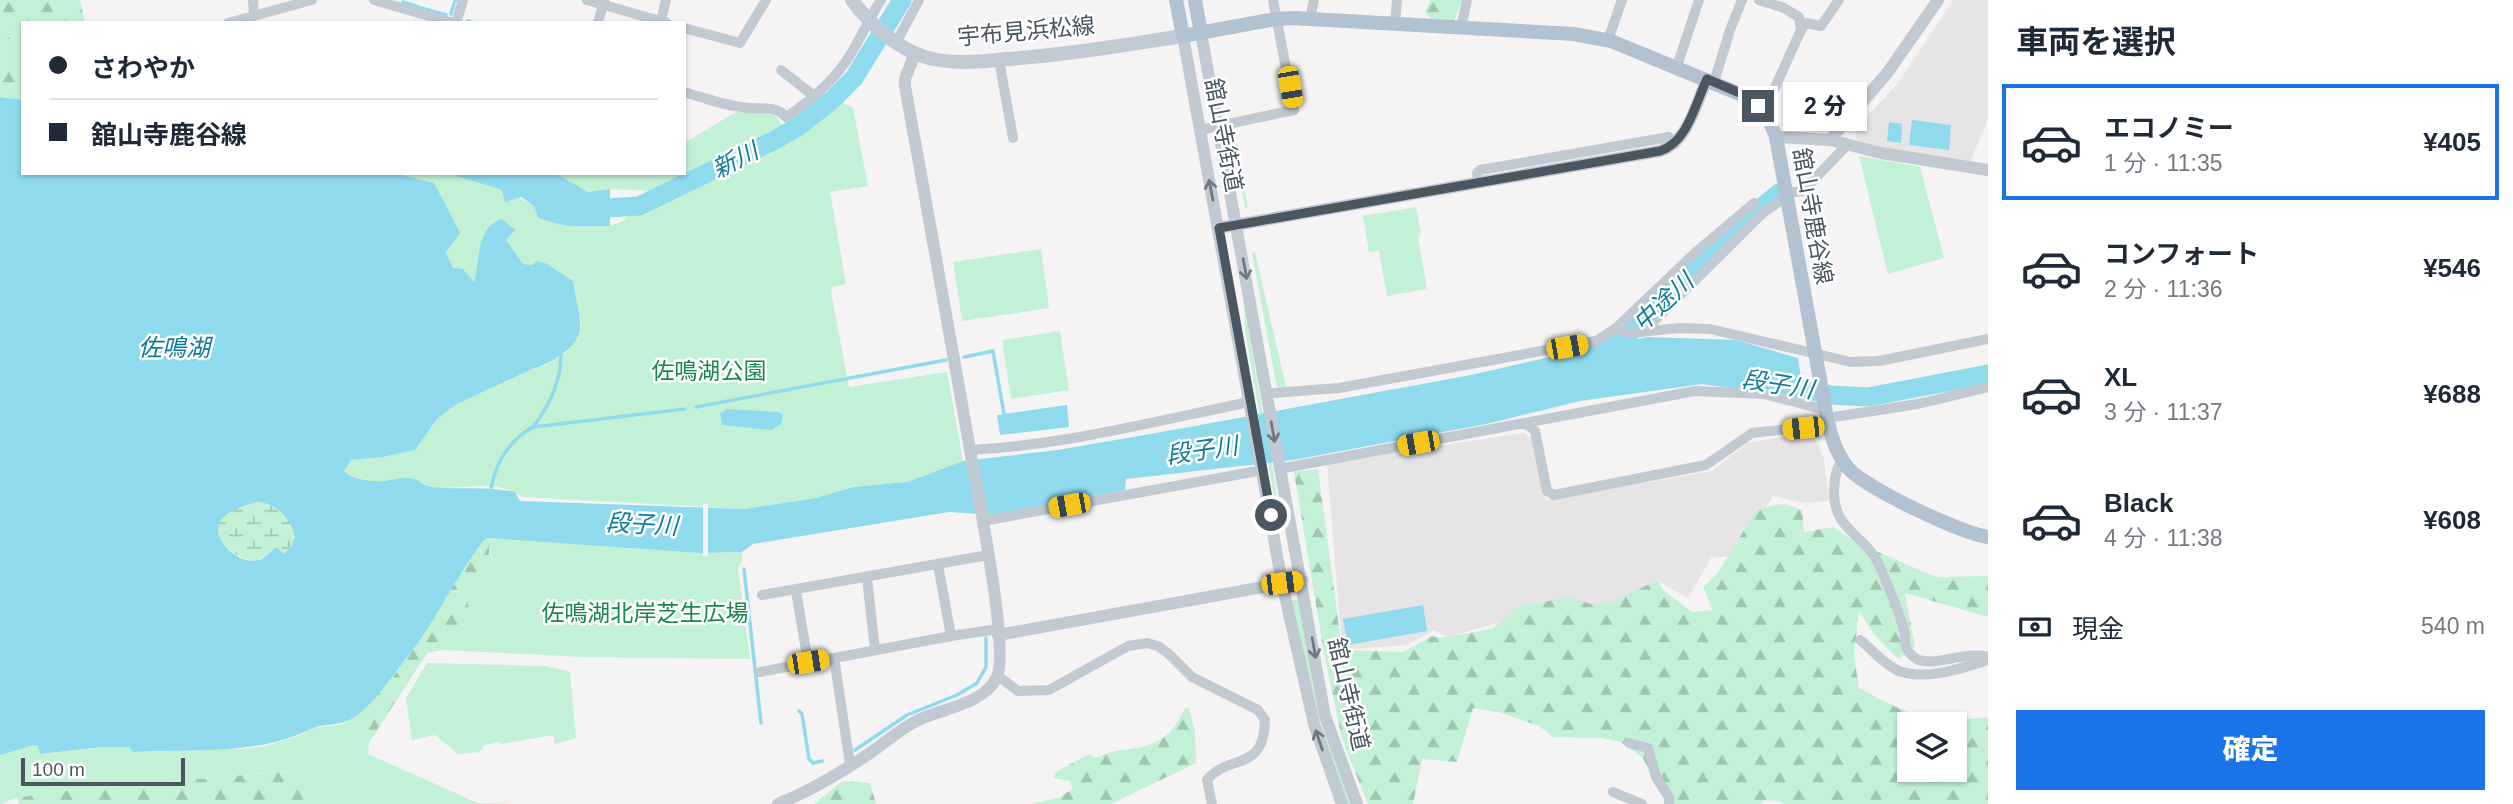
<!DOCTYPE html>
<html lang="ja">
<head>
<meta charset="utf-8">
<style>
	body { margin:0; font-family:Helvetica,"Noto Sans JP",sans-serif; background:#f6f6f7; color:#1f2937; height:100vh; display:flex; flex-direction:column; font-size:26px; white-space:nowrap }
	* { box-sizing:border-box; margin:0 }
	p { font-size:23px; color:#747a83 }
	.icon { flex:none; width:38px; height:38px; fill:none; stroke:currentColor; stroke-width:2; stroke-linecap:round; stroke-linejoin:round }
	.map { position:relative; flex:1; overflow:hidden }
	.side { display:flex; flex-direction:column; background:#fff; width:525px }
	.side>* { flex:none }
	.guide { position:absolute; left:21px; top:21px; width:665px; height:154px; border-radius:0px; box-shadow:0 2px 5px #0004; display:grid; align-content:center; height:154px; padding:0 28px; background:#fff }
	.controls { position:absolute; left:1897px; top:712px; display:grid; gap:14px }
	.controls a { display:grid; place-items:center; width:70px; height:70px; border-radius:0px; background:#fff; box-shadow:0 2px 5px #0004; font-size:35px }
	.scale { position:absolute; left:21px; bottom:18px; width:164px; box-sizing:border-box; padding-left:7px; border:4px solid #4a5661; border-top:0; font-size:19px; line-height:24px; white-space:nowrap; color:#4a5661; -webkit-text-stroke:5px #fff; paint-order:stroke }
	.end { position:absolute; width:32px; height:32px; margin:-16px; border:9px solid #4a5661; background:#fff; box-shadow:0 0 0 4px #fff }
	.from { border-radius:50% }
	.bubble { position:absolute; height:49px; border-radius:0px; background:#fff; box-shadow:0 2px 5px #0004; font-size:23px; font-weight:800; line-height:49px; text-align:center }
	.car { position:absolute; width:21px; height:42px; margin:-21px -10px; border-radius:9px; box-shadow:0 0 5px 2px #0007; background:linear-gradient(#f5c518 24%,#345 0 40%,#f5c518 0 76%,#345 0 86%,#f5c518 0) }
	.guide b { display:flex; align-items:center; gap:24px; height:66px; font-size:26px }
	.guide b+b { border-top:2px solid #e0e1e3 }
	.guide i { width:18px; height:18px; background:#1f2937 }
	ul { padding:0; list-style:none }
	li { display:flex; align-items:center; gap:21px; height:116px; margin:0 14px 10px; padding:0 14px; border:4px solid transparent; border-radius:0px }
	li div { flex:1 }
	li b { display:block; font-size:26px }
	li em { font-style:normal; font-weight:800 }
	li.active { border-color:#1a73e8 }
	li>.icon { width:63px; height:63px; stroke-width:1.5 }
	h2 { padding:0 28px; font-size:32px; line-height:84px }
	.pay { display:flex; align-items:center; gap:18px; height:77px; padding:0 28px; font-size:26px }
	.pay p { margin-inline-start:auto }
	.cta { display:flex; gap:14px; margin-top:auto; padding:14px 28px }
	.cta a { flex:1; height:80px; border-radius:0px; background:#1a73e8; color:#fff; font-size:28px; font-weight:800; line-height:80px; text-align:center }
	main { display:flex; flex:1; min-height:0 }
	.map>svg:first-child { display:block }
	.education { fill:#e6e4e5 }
	.green { fill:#c3f1d5 }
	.forest { fill:url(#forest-firs); fill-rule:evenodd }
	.wetland { fill:url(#wetland-marsh) }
	.water { fill:#90daee; fill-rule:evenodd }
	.pier { fill:#f5f3f3 }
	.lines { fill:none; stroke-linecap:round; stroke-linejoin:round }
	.stream { stroke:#90daee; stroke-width:3.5 }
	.river { stroke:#90daee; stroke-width:19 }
	.minor { stroke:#c1cad2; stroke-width:10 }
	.tertiary { stroke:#c1cad2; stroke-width:12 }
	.secondary { stroke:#c1cbd6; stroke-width:14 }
	.primary { stroke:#b3c2d1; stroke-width:14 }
	.oneway { stroke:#6e7983 }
	.route { stroke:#4a5661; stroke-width:9 }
	.labels { text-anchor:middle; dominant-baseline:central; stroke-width:5; stroke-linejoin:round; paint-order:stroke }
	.street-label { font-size:23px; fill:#4a5661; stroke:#fff }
	.park-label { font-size:23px; fill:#17864f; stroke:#fff }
	.water-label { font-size:24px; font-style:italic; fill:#0c7c9b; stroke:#fff }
</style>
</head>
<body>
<main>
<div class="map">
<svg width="1988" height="804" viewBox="0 0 1988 804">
	<defs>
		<pattern id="forest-firs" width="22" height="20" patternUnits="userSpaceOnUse" patternTransform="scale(1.75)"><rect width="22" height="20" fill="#c3f1d5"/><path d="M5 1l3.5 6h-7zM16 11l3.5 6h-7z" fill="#a0c6b0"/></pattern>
		<pattern id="wetland-marsh" width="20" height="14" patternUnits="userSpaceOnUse" patternTransform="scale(1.75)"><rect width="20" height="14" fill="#c3f1d5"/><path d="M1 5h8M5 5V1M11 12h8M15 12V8" fill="none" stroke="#a0c6b0"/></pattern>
	</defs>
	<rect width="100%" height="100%" fill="#f5f3f3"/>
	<g class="education">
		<path d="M 1953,0 L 1988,0 L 1988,119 L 1970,162 L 1881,148 L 1857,140 L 1855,130 L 1899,82 Z"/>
		<path d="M 1812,432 L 1824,459 L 1829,501 L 1804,503 L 1773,496 L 1736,556 L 1711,558 L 1688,598 L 1657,580 L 1611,617 L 1505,621 L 1448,637 L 1434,630 L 1408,645 L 1342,650 L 1327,462 L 1524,433 L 1534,440 L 1546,500 L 1712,471 L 1747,443 Z"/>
	</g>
	<g class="green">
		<path d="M 0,0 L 80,0 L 85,23 L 23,23 L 23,100 L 0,97 Z"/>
		<path d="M 843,103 L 853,108 L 868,186 L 830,192 L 846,284 L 832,287 L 831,292 L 849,387 L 947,372 L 963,461 L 907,482 L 853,487 L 816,498 L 744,509 L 522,497 C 498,478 459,491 431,487 C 422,486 417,478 407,478 C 399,477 392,481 385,481 C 373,482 352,479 344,471 L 351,460 L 383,457 L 415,450 L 437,419 L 455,405 L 534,368 L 546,365 L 567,352 L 581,328 L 573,281 L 533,265 L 523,264 L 505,240 L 483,237 L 474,283 L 453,268 L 446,252 L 434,183 L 393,173 C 411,173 430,171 448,174 C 474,177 512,192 534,206 L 538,218 C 562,226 587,230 612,225 C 626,223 630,211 642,205 C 674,189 710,179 742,165 C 779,149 811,127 843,103 Z"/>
		<path d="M 736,112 L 773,113 L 785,129 L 652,191 L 610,189 L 588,192 L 555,173 L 684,173 L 684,143 Z"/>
		<path d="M 1234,142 L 1237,142 L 1248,207 L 1245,208 Z"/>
		<path d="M 1859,156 L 1920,167 L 1944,258 L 1888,274 Z"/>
		<path d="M 1416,207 L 1421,233 L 1418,237 L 1427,289 L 1387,296 L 1379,251 L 1369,252 L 1363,216 Z"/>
		<path d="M 1041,249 L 1049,308 L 962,321 L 953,262 Z"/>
		<path d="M 1255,252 L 1286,387 L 1277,387 L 1252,253 Z"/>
		<path d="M 1244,305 L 1246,305 C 1253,373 1270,439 1278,507 L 1276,508 L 1245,330 Z"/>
		<path d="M 1060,331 L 1069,390 L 1011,399 L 1002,340 Z"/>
		<path d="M 488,538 L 699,553 L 742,552 L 743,559 L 738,568 L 750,659 L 584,657 L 442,650 L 427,653 L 369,743 L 368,754 L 478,803 L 517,804 L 313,804 L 289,771 L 49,792 L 17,798 L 0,804 L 0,755 L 34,745 L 38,745 L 41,754 L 102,747 L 130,747 L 134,752 L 238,749 L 266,746 L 303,734 L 312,728 L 344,724 L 483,541 Z"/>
		<path d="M 1299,599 L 1322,724 L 1351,804 L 1347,804 C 1322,738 1306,670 1292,600 Z"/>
		<path d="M 427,663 L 545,666 L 570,672 L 576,738 L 555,744 L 553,735 L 501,744 L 499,742 L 484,745 L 480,752 L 458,754 L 435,735 L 412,740 L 406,698 Z"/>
	</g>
	<g class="forest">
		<path d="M 0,0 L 80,0 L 85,23 L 23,23 L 23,42 L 0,37 Z"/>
		<path d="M 1430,0 L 1462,0 L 1453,24 L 1430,18 L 1425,12 Z"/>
		<path d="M 0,62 L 23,72 L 23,85 L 0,84 Z"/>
		<path d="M 1318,469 L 1342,650 L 1403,652 L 1432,636 L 1440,638 L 1492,629 L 1518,607 L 1569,597 L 1594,605 L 1610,603 L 1658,580 L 1663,590 L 1692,612 L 1713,610 L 1703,587 L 1718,573 L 1755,512 L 1774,505 L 1785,504 L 1802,510 L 1804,532 L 1833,527 L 1859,544 L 1936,577 L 1988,576 L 1988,617 L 1905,593 L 1915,647 L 1898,659 L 1874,634 L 1859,611 L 1854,656 L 1859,688 L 1883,701 L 1932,723 L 1988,717 L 1988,804 L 1783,804 L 1779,801 L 1764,800 L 1761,804 L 1674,804 L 1659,792 L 1643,758 L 1621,742 L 1602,738 L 1553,737 L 1539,726 L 1502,713 L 1473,708 L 1457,762 L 1422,759 L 1413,804 L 1368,804 L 1342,739 L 1324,653 L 1294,472 ZM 1909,724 L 1955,724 L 1955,770 L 1909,770 Z"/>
		<path d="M 489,546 L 489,558 L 468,588 L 468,615 L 427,653 L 368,743 L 344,724 C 404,684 433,610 475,552 Z"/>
		<path d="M 1185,708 L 1189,708 L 1195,731 L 1196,763 L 1111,804 L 1031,804 L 1061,797 L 1072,789 L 1070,781 L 1053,778 L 1056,772 L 1089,754 L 1095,758 C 1102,756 1109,752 1116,751 C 1153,746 1168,744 1185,708 Z"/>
		<path d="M 290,771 L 313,804 L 19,804 L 17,798 L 49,792 Z"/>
		<path d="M 842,781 L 870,783 L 876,804 L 814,804 Z"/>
	</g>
	<path class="wetland" d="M 264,502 C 280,509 296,522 295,541 L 284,554 L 277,547 L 257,561 C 240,560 211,545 220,522 C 225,508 251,502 264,502 Z"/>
	<g class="water">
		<path d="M 0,97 L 23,100 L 23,173 L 393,173 L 434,183 L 460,233 L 446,252 L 453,268 L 463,269 L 474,282 C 480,262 476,226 502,219 L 515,230 L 506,240 L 523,264 L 533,265 L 536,261 L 545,263 L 573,281 C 575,296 580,311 580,326 C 581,346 551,364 534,368 L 455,405 L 437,419 L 415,450 L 383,457 L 351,460 L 344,471 C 352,480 374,482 386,481 C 393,480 400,477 407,478 C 418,478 423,486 432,487 C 460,490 487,486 515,492 L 520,501 L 744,509 L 816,498 L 853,487 L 907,482 L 963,461 L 1058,450 L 1184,428 L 1471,375 L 1589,348 L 1648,337 L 1736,340 L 1798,358 L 1804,398 L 1702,384 L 1580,401 L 1486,424 L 1293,460 L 1126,479 L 1125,490 L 996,515 L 949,512 L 753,544 L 742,552 L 699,553 L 488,538 L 483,541 C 463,568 447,597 429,626 C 419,643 406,658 395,673 C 383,689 371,705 356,716 C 339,728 326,722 311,729 C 254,756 195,749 133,752 L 129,747 L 102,747 L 40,754 L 38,746 L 34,745 L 0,755 ZM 257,502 C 277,503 291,519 295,537 L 292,545 L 284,554 L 277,547 C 271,550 265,558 259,560 C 240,566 207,538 222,519 C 229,509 246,505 257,502 Z"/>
		<path d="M 1912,120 L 1951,125 L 1949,150 L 1909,145 Z"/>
		<path d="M 1889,122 L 1902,124 L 1901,143 L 1887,141 Z"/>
		<path d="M 447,173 L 555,173 L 588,192 L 610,189 L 610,226 C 580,227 567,228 538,218 L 534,206 L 521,197 L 505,202 L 502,190 Z"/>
		<path d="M 1067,405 L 1069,427 L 1000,435 L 997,415 Z"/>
		<path d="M 728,409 L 778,412 L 783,414 L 781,424 L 771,430 L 722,425 L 720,413 Z"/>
		<path d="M 1423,605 L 1427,631 L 1348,645 L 1343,619 Z"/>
	</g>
	<rect class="pier" x="703" y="504" width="5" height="52"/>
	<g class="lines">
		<g class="stream">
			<path d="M 455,1 L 456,0"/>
			<path d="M 403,2 L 418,7"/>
			<path d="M 421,8 L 446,15"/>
			<path d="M 451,14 L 454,4"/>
			<path d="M 468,21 L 474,23"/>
			<path d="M 964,357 L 993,351 L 1004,414"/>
			<path d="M 696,407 L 946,360"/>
			<path d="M 533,427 C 549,406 561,382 561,355"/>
			<path d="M 491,488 C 496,462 510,440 533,427 L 685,409"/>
			<path d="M 744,569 L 761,723"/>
			<path d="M 799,711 L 802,714 L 809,759 L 813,763 L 822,761"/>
			<path d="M 855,750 L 907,715 L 957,695 L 977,683 L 986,667 L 986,638"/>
		</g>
		<g class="river">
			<path d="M 586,203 L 608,208 L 639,206 L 775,140 L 799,126 L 832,100 L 854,78 L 902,0"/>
			<path d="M 1596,353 L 1616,346 L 1752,215 L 1779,193"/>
			<path d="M 1779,384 L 1831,395 L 1868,397 L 1988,374"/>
		</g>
		<g class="minor">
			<path d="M 253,0 L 254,15"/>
			<path d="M 374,0 L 453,23"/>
			<path d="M 587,0 L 667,23"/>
			<path d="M 1759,0 L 1784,8 L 1799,17 L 1801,30 L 1768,103 L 1761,109"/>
			<path d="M 1310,19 L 1314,0"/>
			<path d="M 661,21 L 666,0"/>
			<path d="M 228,23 L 312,0"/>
			<path d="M 456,23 L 463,0"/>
			<path d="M 598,23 L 604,1"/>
			<path d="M 1395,24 L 1397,0"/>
			<path d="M 684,28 L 740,43 L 766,0"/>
			<path d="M 1461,28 L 1467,0"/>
			<path d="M 1801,30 L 1806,23 L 1821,26 L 1839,0"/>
			<path d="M 1608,40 L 1622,0"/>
			<path d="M 897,41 L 919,0"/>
			<path d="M 999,60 L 1013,138"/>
			<path d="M 1677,66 L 1699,0"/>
			<path d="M 781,70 L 814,96"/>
			<path d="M 1714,82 L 1730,30 L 1742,0"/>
			<path d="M 684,92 C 705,98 728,107 750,108 C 762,109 777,106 786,117 C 812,100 836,79 852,52 C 862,35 870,17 881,0"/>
			<path d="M 1200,130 L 1294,110 L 1273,0"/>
			<path d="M 1478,183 L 1477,173 L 1480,170 L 1669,137 L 1675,144"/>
			<path d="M 1786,193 L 1803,191 L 1847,145"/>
			<path d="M 1615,329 L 1631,333 L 1679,328 L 1710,329 L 1851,362 L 1879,361 L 1988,339"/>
			<path d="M 1643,332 L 1763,213 L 1787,196"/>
			<path d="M 1266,396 L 1273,393 L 1339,388 L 1596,341 L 1615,329 L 1696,252 L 1754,203"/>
			<path d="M 1827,418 L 1918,404 L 1988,387"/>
			<path d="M 1522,424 L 1528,425 L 1535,431 L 1547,491 L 1554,495 L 1706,465 L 1752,433 L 1829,425"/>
			<path d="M 970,450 C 1065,445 1157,421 1249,402"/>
			<path d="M 1842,460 C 1835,471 1834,482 1834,496 C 1836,531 1866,536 1879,565 C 1888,585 1898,609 1904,630 C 1906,635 1904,641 1906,646 C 1907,651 1911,655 1915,658 C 1932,669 1964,650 1988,657"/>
			<path d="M 1279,469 L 1695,391 L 1764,394 L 1826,410"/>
			<path d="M 983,521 L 1263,470"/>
			<path d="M 938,565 L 951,636"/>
			<path d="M 867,578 L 875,650"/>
			<path d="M 796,591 L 808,662"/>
			<path d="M 762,595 L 988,555"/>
			<path d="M 1860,640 C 1872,649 1884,665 1899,671 C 1927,681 1962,668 1988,660"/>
			<path d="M 834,658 L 850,764"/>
			<path d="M 760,672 L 951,636 L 998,629"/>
			<path d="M 998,676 L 1018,691 L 1049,690 L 1128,646 L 1147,643 L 1158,646 L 1169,654 L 1192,677 L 1258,710 L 1265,720 C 1264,773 1229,753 1207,780 L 1212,804"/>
			<path d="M 1629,743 L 1648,748 L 1656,777 L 1669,797 L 1669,804"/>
			<path d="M 1613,792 L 1642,804"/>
		</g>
		<g class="tertiary">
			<path d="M 1201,33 L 1325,716 L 1357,804"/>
			<path d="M 1183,36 L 1282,583 L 1314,724 L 1342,804"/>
			<path d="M 1776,137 L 1830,140 L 1881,153 L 1988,170"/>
			<path d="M 1830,140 L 1888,72 L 1938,0"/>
			<path d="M 1218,228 L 1660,151 C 1688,142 1696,104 1707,79"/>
			<path d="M 998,635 L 1302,580"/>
			<path d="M 778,804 C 810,791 842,772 870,753 C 888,741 903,726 923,718 C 946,708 983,703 996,679 C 1011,654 977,492 971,455 C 950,332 927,209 905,86 L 905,79 L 915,53"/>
		</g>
		<path class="secondary" d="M 852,0 C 867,21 897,48 922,56 C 948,65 980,62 1007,59 C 1066,55 1124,45 1183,36"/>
		<g class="primary">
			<path d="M 1176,0 L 1183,36 L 1275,19 L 1293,18 L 1574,34 L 1611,41 L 1747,97 L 1768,117 L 1776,137 L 1827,418 C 1831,436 1836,453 1848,468 C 1864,487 1962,534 1988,537"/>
			<path d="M 1195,0 L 1201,33"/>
		</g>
	</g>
	<defs><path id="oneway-shaft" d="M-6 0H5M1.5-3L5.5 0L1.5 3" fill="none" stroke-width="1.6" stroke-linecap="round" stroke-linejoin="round" transform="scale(1.75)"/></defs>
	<g class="oneway">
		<use href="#oneway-shaft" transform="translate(1211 190) rotate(-101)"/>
		<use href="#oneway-shaft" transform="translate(1245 269) rotate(80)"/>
		<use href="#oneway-shaft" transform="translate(1273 432) rotate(80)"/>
		<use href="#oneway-shaft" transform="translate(1314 648) rotate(80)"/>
		<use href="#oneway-shaft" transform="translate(1319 740) rotate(-109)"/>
	</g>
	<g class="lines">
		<path class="route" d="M 1271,515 L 1219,228 L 1660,151 C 1688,142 1695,104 1707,79 L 1740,93 L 1758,106"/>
	</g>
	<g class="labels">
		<g class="street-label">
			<text transform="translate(1026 31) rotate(-5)">宇布見浜松線</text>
			<text transform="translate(1224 135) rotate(79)">舘山寺街道</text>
			<text transform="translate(1813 216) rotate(80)">舘山寺鹿谷線</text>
			<text transform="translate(1349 694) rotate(77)">舘山寺街道</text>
		</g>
		<g class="park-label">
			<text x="709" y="371">佐鳴湖公園</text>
			<text x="645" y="613">佐鳴湖北岸芝生広場</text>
		</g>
		<g class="water-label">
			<text transform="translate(735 160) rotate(-27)">新川</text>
			<text transform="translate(1663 302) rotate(-43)">中途川</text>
			<text x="174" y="347">佐鳴湖</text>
			<text transform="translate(1778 384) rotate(9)">段子川</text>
			<text transform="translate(1202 450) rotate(-8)">段子川</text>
			<text transform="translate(642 524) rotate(3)">段子川</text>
		</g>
	</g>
</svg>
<div class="controls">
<a><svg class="icon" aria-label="layers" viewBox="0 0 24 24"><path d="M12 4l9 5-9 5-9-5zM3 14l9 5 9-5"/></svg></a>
</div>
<div class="scale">100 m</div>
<i class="end from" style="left:1271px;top:515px"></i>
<i class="end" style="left:1758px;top:106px"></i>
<div class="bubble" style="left:1783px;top:82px;width:84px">2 分</div>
<i class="car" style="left:1290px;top:87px;rotate:170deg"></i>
<i class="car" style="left:1567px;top:347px;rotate:80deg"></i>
<i class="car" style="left:1803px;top:428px;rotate:264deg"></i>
<i class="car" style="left:1418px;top:443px;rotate:260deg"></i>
<i class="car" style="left:1069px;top:505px;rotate:260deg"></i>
<i class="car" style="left:1282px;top:583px;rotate:83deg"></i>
<i class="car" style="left:808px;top:662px;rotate:81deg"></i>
<div class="guide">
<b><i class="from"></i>さわやか</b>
<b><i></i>舘山寺鹿谷線</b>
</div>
</div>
<section class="side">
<h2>車両を選択</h2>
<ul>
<li class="active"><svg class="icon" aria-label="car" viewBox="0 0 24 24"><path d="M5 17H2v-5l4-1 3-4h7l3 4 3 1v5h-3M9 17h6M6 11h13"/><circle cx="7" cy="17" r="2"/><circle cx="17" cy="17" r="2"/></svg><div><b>エコノミー</b><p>1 分 · 11:35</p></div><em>¥405</em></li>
<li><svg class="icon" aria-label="car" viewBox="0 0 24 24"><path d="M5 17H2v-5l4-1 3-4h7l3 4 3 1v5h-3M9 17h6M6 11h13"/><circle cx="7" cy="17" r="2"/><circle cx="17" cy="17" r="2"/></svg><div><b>コンフォート</b><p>2 分 · 11:36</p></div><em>¥546</em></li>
<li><svg class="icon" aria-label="car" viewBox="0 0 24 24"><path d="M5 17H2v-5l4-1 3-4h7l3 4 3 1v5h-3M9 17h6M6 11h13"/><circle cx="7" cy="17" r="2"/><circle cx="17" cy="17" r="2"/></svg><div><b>XL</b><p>3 分 · 11:37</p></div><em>¥688</em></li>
<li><svg class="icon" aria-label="car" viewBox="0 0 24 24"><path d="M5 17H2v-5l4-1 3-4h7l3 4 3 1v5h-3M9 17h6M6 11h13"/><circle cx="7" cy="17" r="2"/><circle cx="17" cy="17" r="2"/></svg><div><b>Black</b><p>4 分 · 11:38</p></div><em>¥608</em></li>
</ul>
<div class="pay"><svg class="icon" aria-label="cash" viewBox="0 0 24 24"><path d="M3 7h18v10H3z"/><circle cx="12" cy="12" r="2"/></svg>現金<p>540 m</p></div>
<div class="cta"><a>確定</a></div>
</section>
</main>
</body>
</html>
